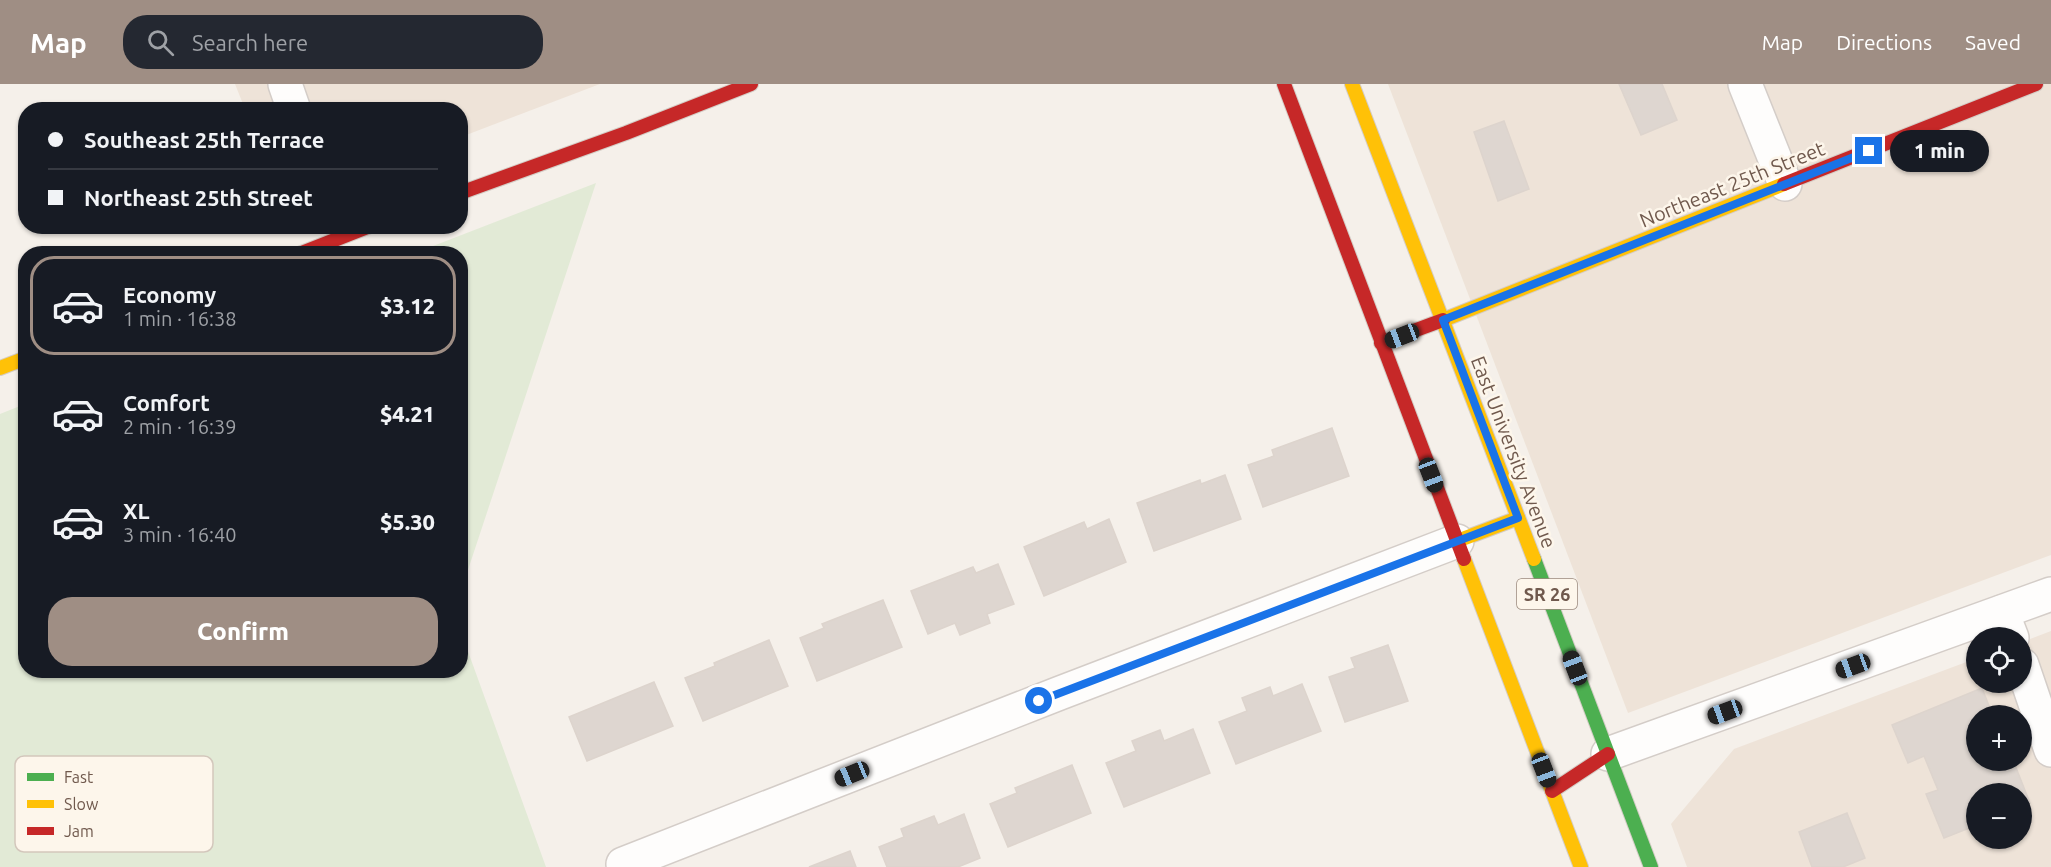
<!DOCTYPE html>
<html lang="en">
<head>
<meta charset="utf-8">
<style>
	body { margin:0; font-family:Ubuntu,sans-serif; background:#242831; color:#f1f3f6; height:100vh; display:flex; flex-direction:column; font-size:22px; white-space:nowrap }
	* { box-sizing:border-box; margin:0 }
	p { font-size:20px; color:#9ea1a6 }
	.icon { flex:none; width:33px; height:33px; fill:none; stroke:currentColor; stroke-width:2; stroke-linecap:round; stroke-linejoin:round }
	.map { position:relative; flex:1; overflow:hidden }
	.details { position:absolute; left:18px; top:162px; width:450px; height:432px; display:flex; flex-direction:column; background:#171b24; border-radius:24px; box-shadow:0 2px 4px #0004 }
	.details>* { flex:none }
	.hud { position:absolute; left:18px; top:18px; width:450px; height:132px; border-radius:24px; box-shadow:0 2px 4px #0004; display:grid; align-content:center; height:132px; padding:0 30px; background:#171b24 }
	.controls { position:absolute; left:1966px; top:543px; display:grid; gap:12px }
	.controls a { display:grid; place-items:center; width:66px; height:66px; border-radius:50%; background:#171b24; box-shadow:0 2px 4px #0004; font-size:30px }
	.end { position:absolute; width:27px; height:27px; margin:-14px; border:8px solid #1a73e8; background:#fff; box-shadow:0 0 0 3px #fff }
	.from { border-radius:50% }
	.bubble { position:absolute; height:42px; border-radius:21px; background:#171b24; box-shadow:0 2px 4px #0004; font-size:20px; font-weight:800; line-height:42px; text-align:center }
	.car { position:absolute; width:18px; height:36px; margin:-18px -9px; border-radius:8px; box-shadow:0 0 4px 2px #0007; background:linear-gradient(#222 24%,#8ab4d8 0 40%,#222 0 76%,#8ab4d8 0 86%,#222 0) }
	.hud b { display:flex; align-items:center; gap:21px; height:57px; font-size:22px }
	.hud b+b { border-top:2px solid #363941 }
	.hud i { width:15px; height:15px; background:#f1f3f6 }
	ul { padding:10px 0 0; list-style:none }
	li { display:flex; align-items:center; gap:18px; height:99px; margin:0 12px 9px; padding:0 18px; border:3px solid transparent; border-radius:24px }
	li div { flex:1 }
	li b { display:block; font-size:22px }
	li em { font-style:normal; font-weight:800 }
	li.selected { border-color:#9f8e84 }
	li>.icon { width:54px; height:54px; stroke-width:1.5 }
	.primary-button { display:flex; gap:12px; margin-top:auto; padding:12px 30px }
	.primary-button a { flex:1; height:69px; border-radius:24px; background:#9f8e84; color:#fff; font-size:24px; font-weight:800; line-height:69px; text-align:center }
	header { display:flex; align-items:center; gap:36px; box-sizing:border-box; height:84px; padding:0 30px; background:#9f8e84; color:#fff }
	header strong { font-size:28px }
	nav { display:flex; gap:33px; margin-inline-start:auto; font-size:21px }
	.search { width:420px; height:54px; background:#242831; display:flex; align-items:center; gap:15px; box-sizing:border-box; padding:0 21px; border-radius:24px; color:#9ea1a6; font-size:22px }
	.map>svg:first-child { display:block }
	.residential { fill:#eee3d8; fill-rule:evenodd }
	.green { fill:#e2ead6 }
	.building { fill:#ded6d0; stroke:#ddd4cd; stroke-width:1.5 }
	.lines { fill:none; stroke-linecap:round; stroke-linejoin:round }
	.street-casing { stroke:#d4cdc8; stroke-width:36 }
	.fast-casing { stroke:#d4cdc6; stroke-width:16 }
	.slow-casing { stroke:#d4cdc6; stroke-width:16 }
	.jam-casing { stroke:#d4cdc6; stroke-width:16 }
	.street { stroke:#fefdfc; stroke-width:33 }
	.fast { stroke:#4caf50; stroke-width:14 }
	.slow { stroke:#ffc107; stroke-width:14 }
	.jam { stroke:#c62828; stroke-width:14 }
	.route { stroke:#1a73e8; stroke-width:8 }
	.labels { text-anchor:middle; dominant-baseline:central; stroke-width:5; stroke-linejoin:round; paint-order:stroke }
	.shield { fill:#fdf6eb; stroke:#9a887c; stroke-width:1.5 }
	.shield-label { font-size:18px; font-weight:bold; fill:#70594d }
	.street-label { font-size:20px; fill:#70594d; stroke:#fdf6eb }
	.key { fill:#fdf6eb; stroke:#d3c7bc; stroke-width:1.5 }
	.key-label { font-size:16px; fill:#70594d }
</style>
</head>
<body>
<header>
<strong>Map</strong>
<div class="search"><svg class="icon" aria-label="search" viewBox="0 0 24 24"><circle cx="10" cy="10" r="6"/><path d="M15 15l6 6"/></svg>Search here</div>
<nav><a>Map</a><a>Directions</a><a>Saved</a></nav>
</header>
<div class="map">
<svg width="2051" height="783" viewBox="0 0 2051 783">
	<rect width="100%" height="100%" fill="#f5f0ea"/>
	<g class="residential">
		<path d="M 235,0 L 600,0 L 461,53 L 460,26 L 245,25 Z"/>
		<path d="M 1388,0 L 2051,0 L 2051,471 L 1628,629 Z"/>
		<path d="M 2051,547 L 2051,783 L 1687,783 L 1671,740 L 1734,665 L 1977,574 L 1977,598 L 2022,598 L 2022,558 ZM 1977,632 L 2022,632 L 2022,676 L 1977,676 ZM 1977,710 L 2022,710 L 2022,754 L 1977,754 Z"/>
	</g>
	<g class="green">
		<path d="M 596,99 L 461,507 L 460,170 L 415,169 Z"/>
		<path d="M 25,320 L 26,586 L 460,586 L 461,548 L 546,783 L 0,783 L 0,330 Z"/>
	</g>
	<g class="building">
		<path d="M 1619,0 L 1662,0 L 1677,36 L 1641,51 Z"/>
		<path d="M 1504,37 L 1529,105 L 1498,117 L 1474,48 Z"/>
		<path d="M 1332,344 L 1349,392 L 1263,423 L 1248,381 L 1274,372 L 1272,366 Z"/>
		<path d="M 1225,391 L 1241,435 L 1154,467 L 1137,419 L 1200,396 L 1201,400 Z"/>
		<path d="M 1109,435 L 1126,478 L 1044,512 L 1024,463 L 1084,438 L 1087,445 Z"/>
		<path d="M 998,480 L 1014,520 L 987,530 L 990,539 L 960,551 L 955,539 L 928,550 L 911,507 L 973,483 L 976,489 Z"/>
		<path d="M 883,516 L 902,563 L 817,597 L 800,554 L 824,544 L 822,540 Z"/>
		<path d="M 769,556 L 788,602 L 703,637 L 685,594 L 715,582 L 714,579 Z"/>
		<path d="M 1388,561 L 1408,617 L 1345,638 L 1329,593 L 1355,584 L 1351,574 Z"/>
		<path d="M 654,598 L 673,642 L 587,677 L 569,633 Z"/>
		<path d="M 1302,600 L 1321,647 L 1236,680 L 1219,638 L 1247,627 L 1242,614 L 1270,603 L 1273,612 Z"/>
		<path d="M 1982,604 L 1993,632 L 1977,632 L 1977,676 L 1997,676 L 1999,682 L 2013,676 L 2030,719 L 2022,722 L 2022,710 L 1977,710 L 1977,741 L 1944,754 L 1926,710 L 1938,706 L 1924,672 L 1908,679 L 1892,641 Z"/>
		<path d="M 1193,645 L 1210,689 L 1124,723 L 1106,679 L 1136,667 L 1132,657 L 1160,646 L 1164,657 Z"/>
		<path d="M 1072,681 L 1091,729 L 1008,763 L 990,720 L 1017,709 L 1015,704 Z"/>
		<path d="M 1847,729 L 1865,774 L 1843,783 L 1812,783 L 1799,748 Z"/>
		<path d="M 964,730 L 980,774 L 958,783 L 887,783 L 879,763 L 904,753 L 901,745 L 934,732 L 938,741 Z"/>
		<path d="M 850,767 L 856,783 L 809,783 Z"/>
	</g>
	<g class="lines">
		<g class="street-casing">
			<g id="street">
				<path d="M 285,0 L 294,26"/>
				<path d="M 1745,0 L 1785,100"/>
				<path d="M 2002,528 L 2012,554"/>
				<path d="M 2022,581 L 2051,666"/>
				<path d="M 1608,670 L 2051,510"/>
				<path d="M 623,780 L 1060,609 L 1457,457"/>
			</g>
		</g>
		<g class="fast-casing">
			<path id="fast" d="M 1534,475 L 1651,783"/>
		</g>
		<g class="slow-casing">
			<g id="slow">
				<path d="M 1352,0 L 1534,475"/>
				<path d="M 1443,236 L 1784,100"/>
				<path d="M 0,284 L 26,274"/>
				<path d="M 1457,457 L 1518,434"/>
				<path d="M 1464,475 L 1581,783"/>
			</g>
		</g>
		<g class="jam-casing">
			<g id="jam">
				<path d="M 1284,0 L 1464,475"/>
				<path d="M 1784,100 L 2036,0"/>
				<path d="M 460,109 L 626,49 L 751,0"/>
				<path d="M 299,170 L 370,142"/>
				<path d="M 1381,259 L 1443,236"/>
				<path d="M 1552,707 L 1608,670"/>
			</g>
		</g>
		<use href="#street" class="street"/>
		<use href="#fast" class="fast"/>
		<use href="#slow" class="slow"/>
		<use href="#jam" class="jam"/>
	</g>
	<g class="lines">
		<path class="route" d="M 1039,617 L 1518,434 L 1443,236 L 1869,67"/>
	</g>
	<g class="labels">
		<rect class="shield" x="1517" y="495" width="60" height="30" rx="4.5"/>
		<g class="shield-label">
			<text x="1547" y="510">SR 26</text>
		</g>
		<g class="street-label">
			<text transform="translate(1732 100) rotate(-22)">Northeast 25th Street</text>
			<text transform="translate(1514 368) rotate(69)">East University Avenue</text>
		</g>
	</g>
	<rect x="15" y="672" width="198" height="96" rx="9" class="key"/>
	<rect x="27" y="689" width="27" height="8" fill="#4caf50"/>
	<rect x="27" y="716" width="27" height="8" fill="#ffc107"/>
	<rect x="27" y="743" width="27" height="8" fill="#c62828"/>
	<g class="key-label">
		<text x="64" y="699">Fast</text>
		<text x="64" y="726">Slow</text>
		<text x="64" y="753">Jam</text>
	</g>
</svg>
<div class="controls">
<a><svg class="icon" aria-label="locate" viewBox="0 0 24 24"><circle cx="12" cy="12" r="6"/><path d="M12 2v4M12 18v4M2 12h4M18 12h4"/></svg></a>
<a>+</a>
<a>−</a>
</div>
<i class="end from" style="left:1039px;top:617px"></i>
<i class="end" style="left:1869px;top:67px"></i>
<div class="bubble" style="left:1890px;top:46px;width:99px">1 min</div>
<i class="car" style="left:1402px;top:252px;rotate:249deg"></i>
<i class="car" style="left:1431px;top:391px;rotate:159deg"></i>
<i class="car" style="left:1853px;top:582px;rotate:250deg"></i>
<i class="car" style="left:1575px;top:584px;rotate:339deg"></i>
<i class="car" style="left:1725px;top:628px;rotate:250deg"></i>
<i class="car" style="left:1544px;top:686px;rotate:159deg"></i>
<i class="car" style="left:852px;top:690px;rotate:248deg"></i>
<div class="hud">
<b><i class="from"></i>Southeast 25th Terrace</b>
<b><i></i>Northeast 25th Street</b>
</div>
<section class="details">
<ul>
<li class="selected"><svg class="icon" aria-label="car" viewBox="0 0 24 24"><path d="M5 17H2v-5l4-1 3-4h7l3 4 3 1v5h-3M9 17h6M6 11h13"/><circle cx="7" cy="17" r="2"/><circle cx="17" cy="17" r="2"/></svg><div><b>Economy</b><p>1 min · 16:38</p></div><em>$3.12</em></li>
<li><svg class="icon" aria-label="car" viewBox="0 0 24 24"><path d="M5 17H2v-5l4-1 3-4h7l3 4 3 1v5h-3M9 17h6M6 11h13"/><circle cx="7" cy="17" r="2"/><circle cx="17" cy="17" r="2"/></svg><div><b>Comfort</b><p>2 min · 16:39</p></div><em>$4.21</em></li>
<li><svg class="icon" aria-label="car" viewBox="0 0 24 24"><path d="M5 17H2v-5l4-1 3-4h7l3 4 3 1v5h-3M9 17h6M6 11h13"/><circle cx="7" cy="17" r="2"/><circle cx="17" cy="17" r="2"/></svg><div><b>XL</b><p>3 min · 16:40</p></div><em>$5.30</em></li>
</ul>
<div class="primary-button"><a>Confirm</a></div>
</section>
</div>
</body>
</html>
